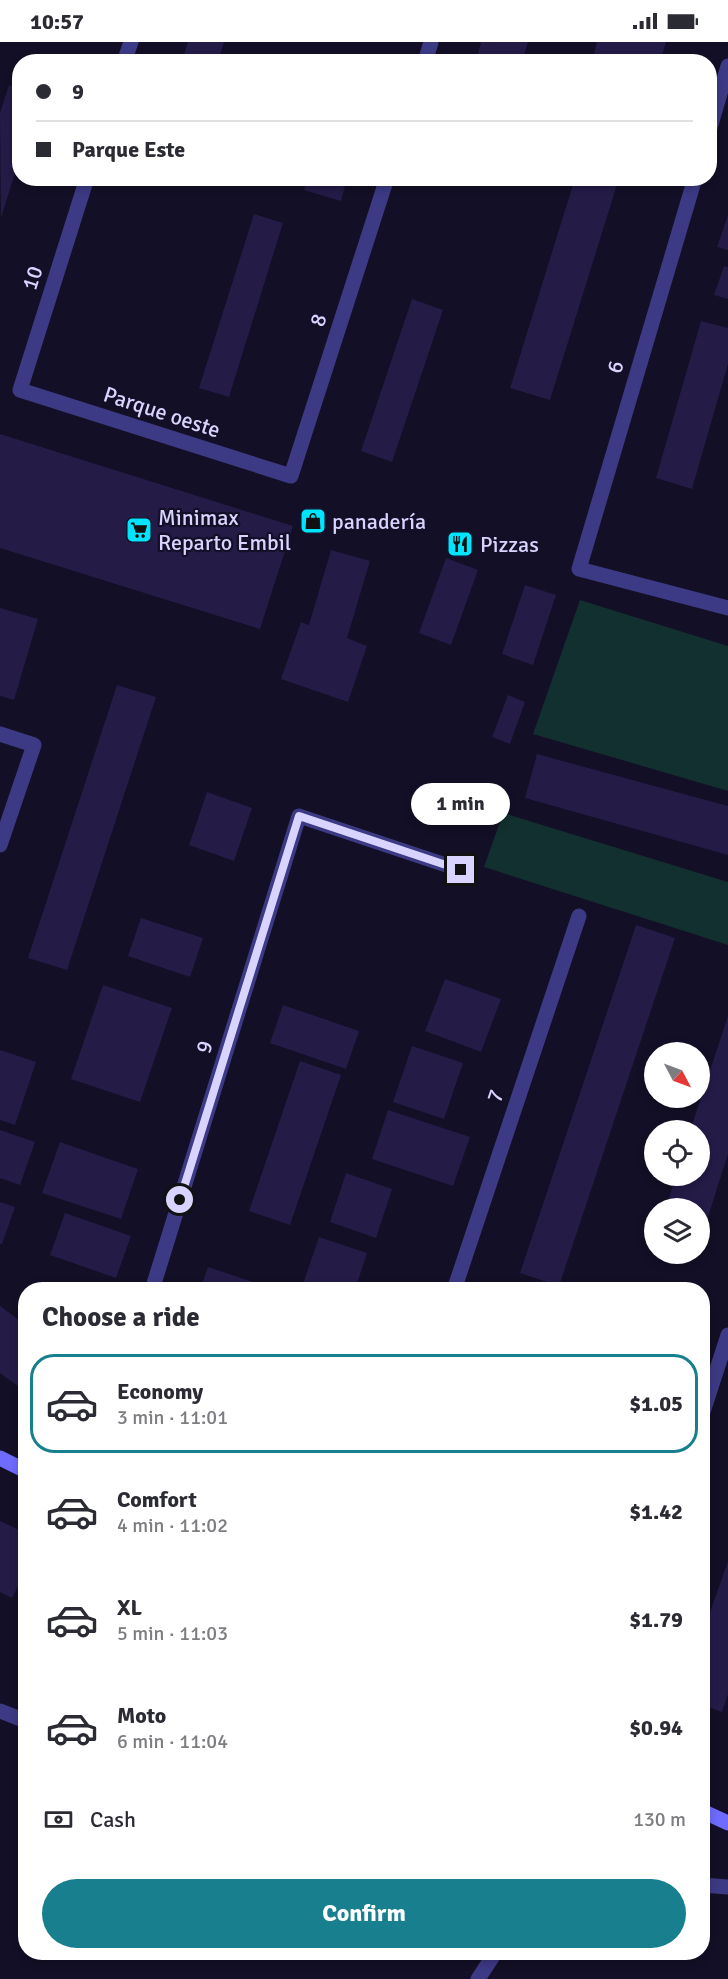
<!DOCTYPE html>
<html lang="en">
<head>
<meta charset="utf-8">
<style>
	body { margin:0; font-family:Signika,sans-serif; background:#f7f7f7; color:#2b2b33; height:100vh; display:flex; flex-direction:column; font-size:22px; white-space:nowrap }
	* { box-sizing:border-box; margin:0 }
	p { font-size:20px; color:#7c7c81 }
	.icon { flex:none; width:33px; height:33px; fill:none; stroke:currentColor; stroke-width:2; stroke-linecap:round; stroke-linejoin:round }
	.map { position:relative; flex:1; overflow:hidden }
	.drawer { position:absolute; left:18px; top:1240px; width:692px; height:678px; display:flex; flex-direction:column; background:#fff; border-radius:24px; box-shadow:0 3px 9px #0003 }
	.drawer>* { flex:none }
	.guide { position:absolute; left:12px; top:12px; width:705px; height:132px; border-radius:24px; box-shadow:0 3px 9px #0003; display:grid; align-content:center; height:132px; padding:0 24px; background:#fff }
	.needle { width:39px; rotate:131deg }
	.controls { position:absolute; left:644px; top:1000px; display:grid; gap:12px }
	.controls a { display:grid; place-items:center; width:66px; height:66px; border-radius:50%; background:#fff; box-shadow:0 3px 9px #0003; font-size:30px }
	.end { position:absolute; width:27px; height:27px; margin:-14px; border:8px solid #d9d4ff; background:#111; box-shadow:0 0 0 3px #111 }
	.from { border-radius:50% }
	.bubble { position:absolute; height:42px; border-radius:21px; background:#fff; box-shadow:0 3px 9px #0003; font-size:20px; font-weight:700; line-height:42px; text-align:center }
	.guide b { display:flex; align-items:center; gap:21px; height:57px; font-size:22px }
	.guide b+b { border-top:2px solid #e1e1e2 }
	.guide i { width:15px; height:15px; background:#2b2b33 }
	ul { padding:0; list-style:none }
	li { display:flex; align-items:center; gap:18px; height:99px; margin:0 12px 9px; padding:0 12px; border:3px solid transparent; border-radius:24px }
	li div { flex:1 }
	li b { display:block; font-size:22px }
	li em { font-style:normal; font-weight:700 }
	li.on { border-color:#187f8f }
	li>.icon { width:54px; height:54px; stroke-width:1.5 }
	h2 { padding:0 24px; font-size:27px; line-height:72px }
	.pay { display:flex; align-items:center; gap:15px; height:66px; padding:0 24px; font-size:22px }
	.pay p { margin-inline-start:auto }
	.cta { display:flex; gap:12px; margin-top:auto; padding:12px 24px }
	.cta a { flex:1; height:69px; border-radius:36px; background:#187f8f; color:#fff; font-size:24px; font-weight:700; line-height:69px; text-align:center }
	.status { display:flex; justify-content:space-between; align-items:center; height:42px; padding:0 30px; background:#fff; direction:ltr }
	.status svg { height:16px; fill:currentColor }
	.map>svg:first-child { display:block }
	.green { fill:#12302f }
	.building { fill:#241b47 }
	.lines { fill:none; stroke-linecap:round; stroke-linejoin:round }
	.street { stroke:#3d3a85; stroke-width:15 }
	.secondary { stroke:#6f6bff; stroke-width:15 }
	.route { stroke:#d9d4ff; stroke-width:8 }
	.labels { text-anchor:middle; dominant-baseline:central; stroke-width:4.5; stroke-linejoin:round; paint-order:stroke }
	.street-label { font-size:22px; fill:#d9d4ff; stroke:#130f26 }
	.poi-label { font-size:22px; fill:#d9d4ff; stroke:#130f26; text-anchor:start }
</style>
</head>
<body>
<div class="status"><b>10:57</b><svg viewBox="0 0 49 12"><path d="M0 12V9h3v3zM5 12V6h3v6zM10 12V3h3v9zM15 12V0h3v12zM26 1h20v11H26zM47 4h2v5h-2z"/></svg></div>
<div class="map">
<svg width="728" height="1937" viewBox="0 0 728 1937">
	<rect width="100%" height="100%" fill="#130f26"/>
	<g class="green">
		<path d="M 580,558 L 728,604 L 728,749 L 533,692 Z"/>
		<path d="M 503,771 L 728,840 L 728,903 L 484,825 Z"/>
	</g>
	<g class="building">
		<path d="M 188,0 L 224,0 L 218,20 L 182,20 Z"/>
		<path d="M 481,0 L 528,0 L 522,20 L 476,20 Z"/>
		<path d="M 597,0 L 666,0 L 660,20 L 607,20 L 593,16 Z"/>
		<path d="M 9,43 L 20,47 L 20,115 L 1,176 L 0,71 Z"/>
		<path d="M 308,136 L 347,136 L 341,159 L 304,148 Z"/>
		<path d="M 575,136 L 619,136 L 550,358 L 510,346 Z"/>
		<path d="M 254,172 L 283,181 L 229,355 L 199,346 Z"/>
		<path d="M 728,173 L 728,208 L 717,205 Z"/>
		<path d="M 724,224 L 728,225 L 728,257 L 714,253 Z"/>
		<path d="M 412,257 L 443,268 L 392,420 L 361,409 Z"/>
		<path d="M 701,279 L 728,286 L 728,322 L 692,447 L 656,436 Z"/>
		<path d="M 0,392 L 293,484 L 260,587 L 0,506 Z"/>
		<path d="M 331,508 L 370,519 L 347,596 L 367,604 L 348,660 L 281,637 L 301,580 L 309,583 Z"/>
		<path d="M 446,516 L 478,528 L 451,603 L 419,591 Z"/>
		<path d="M 525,543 L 556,553 L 533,623 L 502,612 Z"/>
		<path d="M 0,566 L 38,577 L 14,658 L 0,654 Z"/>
		<path d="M 117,643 L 156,655 L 67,928 L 28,916 Z"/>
		<path d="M 508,653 L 525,660 L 510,702 L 492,695 Z"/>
		<path d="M 537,712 L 728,764 L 728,813 L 525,756 Z"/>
		<path d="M 207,750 L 252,766 L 234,819 L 189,803 Z"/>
		<path d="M 141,876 L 203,896 L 190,935 L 128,914 Z"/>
		<path d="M 636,883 L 675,896 L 559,1244 L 520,1231 Z"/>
		<path d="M 445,937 L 501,957 L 481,1010 L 425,989 Z"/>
		<path d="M 103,943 L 172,966 L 140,1060 L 71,1037 Z"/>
		<path d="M 283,963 L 359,989 L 346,1027 L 270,1001 Z"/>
		<path d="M 728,974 L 728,1112 L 707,1178 L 699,1176 L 699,1167 L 672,1167 L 666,1165 L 676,1134 L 699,1134 L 699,1089 L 690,1089 Z"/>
		<path d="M 412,1004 L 463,1021 L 444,1077 L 393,1060 Z"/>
		<path d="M 0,1008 L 36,1020 L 15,1083 L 0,1078 Z"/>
		<path d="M 300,1019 L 341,1033 L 290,1183 L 249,1169 Z"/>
		<path d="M 388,1068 L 470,1095 L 453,1144 L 372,1117 Z"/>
		<path d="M 0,1088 L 35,1100 L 20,1143 L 0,1136 Z"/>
		<path d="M 60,1100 L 138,1127 L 121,1177 L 42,1151 Z"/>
		<path d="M 346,1131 L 392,1147 L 376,1196 L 330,1180 Z"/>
		<path d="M 0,1160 L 15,1165 L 2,1202 L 0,1202 Z"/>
		<path d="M 65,1171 L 131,1194 L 116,1236 L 50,1213 Z"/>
		<path d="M 319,1195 L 367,1211 L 355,1248 L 301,1248 Z"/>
		<path d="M 208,1225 L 271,1246 L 270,1248 L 200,1248 Z"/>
		<path d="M 0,1264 L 26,1283 L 26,1350 L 0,1331 Z"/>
		<path d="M 0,1479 L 26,1491 L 26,1529 L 12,1556 L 0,1550 Z"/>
		<path d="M 728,1519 L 728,1652 L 722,1670 L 702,1663 L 702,1593 Z"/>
	</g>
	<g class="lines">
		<g class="street">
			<path d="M 124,20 L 131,0"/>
			<path d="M 425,20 L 431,0"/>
			<path d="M 710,86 L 728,24"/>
			<path d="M 87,136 L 20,348 L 291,434 L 387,136"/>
			<path d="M 695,136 L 579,527 L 728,566"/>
			<path d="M 0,692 L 34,703 L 0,803"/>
			<path d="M 152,1248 L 299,774 L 461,828"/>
			<path d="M 454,1248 L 579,874"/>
			<path d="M 702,1373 L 728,1293"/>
			<path d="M 0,1669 L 26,1679"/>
			<path d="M 702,1843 L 728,1845"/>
			<path d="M 478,1937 L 495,1911"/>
		</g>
		<g class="secondary">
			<path d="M 0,1416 L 26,1429"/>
			<path d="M 702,1769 L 728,1781"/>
		</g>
	</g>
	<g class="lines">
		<path class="route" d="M 180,1158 L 299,774 L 461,828"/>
	</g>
	<defs>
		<g id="shop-square" transform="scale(1.35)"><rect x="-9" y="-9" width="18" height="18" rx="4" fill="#00e5ff" stroke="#130f26"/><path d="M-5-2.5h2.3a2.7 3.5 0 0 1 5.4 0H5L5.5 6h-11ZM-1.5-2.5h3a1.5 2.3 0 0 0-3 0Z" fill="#111"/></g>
		<g id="supermarket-square" transform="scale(1.35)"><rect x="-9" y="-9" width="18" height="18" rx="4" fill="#00e5ff" stroke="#130f26"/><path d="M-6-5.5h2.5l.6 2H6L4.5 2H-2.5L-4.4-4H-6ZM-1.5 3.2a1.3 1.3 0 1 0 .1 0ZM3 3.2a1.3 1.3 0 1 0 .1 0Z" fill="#111"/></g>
		<g id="restaurant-square" transform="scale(1.35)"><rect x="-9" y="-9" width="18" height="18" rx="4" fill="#00e5ff" stroke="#130f26"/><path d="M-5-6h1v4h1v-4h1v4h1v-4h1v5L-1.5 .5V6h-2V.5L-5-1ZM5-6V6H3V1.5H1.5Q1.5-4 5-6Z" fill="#111"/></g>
	</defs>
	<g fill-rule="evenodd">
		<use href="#shop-square" x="313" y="479"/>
		<use href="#supermarket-square" x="139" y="488"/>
		<use href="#restaurant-square" x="460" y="502"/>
	</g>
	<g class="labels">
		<g class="street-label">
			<text transform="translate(32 236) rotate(-72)">10</text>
			<text transform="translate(318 278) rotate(-72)">8</text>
			<text transform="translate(615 325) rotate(-73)">6</text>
			<text transform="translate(162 370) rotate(18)">Parque oeste</text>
			<text transform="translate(204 1005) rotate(-73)">9</text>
			<text transform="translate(495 1054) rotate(-71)">7</text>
		</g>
		<g class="poi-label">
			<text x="158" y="475">Minimax<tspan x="158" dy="25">Reparto Embil</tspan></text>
			<text x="332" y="479">panadería</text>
			<text x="480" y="502">Pizzas</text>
		</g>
	</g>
</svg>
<div class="controls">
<a><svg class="needle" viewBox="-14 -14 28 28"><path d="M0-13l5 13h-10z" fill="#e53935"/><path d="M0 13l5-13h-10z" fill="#7c7c81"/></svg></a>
<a><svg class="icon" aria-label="locate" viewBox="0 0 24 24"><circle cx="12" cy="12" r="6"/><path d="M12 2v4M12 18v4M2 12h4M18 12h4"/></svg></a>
<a><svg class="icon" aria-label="layers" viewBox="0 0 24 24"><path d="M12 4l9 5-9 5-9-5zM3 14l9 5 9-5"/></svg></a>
</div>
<i class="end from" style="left:180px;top:1158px"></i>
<i class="end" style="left:461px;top:828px"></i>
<div class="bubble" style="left:411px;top:741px;width:99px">1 min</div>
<div class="guide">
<b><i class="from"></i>9</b>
<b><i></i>Parque Este</b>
</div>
<section class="drawer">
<h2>Choose a ride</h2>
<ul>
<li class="on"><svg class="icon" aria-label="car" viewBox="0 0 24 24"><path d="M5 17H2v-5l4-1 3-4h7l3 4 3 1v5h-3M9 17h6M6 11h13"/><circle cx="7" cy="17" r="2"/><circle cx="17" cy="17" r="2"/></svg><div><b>Economy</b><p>3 min · 11:01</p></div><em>$1.05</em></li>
<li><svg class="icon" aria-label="car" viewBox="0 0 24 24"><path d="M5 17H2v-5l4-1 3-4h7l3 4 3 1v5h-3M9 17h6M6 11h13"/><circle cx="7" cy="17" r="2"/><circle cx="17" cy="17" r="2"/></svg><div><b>Comfort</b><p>4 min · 11:02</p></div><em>$1.42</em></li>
<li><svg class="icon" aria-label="car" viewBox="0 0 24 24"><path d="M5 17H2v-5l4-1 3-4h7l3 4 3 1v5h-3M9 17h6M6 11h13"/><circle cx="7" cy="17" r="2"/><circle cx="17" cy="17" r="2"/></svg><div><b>XL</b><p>5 min · 11:03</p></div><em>$1.79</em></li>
<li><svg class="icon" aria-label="car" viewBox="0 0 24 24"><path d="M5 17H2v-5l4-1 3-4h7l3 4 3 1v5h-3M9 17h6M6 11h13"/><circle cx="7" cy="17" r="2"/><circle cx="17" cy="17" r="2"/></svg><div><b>Moto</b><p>6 min · 11:04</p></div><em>$0.94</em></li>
</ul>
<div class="pay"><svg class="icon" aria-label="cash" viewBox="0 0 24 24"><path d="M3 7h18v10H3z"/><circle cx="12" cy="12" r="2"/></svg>Cash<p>130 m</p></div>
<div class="cta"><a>Confirm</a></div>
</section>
</div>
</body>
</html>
